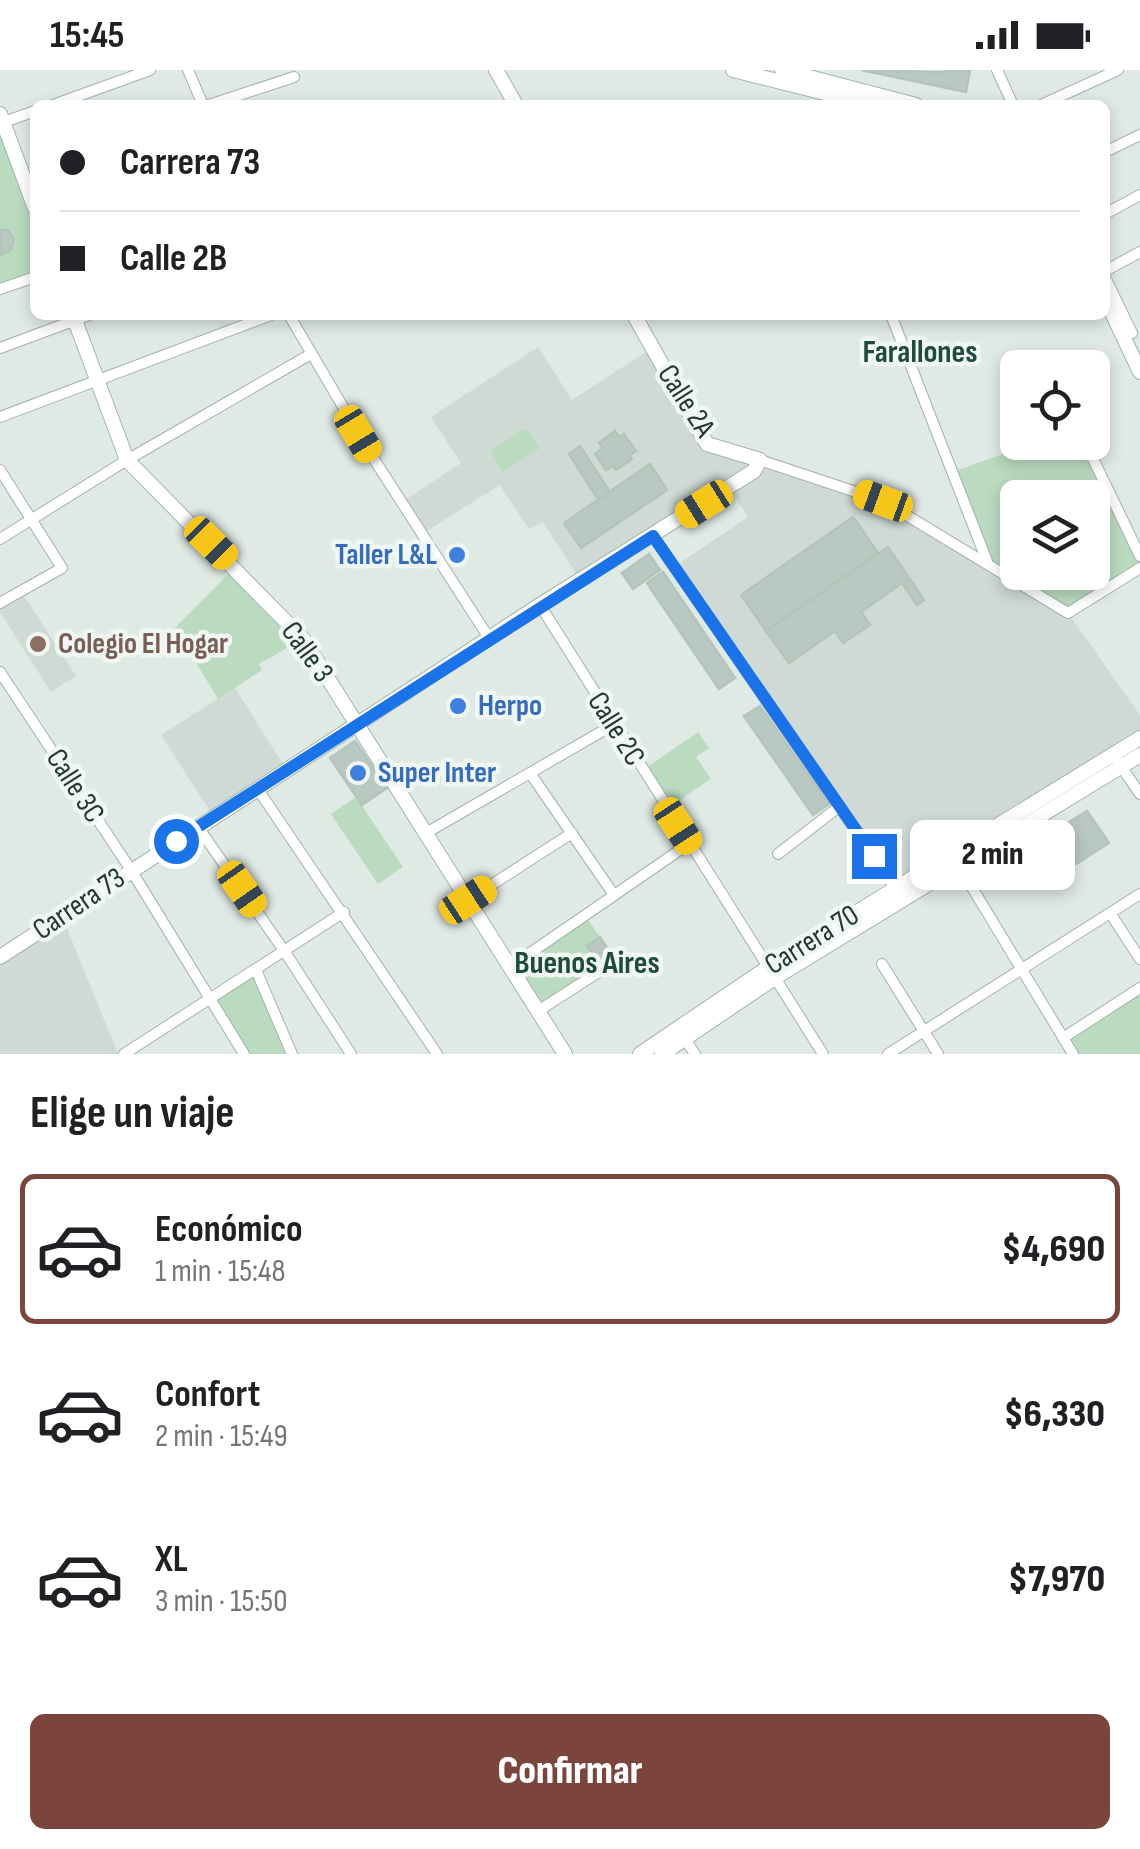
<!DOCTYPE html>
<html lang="es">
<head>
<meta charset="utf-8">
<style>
	body { margin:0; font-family:"Sofia Sans Condensed",sans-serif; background:#f6f6f6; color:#202124; height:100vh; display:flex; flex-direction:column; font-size:38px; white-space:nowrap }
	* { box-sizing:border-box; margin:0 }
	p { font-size:32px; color:#757577 }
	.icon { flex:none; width:55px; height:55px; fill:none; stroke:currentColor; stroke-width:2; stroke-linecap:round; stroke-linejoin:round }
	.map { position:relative; height:984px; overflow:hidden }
	.side { display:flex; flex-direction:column; background:#fff; flex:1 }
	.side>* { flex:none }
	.top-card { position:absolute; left:30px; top:30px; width:1080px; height:220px; border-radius:15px; box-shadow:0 5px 15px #0003; display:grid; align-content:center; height:220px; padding:0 30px; background:#fff }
	.buttons { position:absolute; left:1000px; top:280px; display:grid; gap:20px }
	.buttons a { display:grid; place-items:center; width:110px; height:110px; border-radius:15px; background:#fff; box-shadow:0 5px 15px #0003; font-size:50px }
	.end { position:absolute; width:45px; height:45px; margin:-22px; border:12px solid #1a73e8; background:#fff; box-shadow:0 0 0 5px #fff }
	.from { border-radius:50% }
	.bubble { position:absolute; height:70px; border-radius:15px; background:#fff; box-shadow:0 5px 15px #0003; font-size:32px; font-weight:800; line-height:70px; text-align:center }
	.car { position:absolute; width:30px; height:60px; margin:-30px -15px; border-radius:12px; box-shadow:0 0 8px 2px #0007; background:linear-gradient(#f5c518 24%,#345 0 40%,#f5c518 0 76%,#345 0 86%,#f5c518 0) }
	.top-card b { display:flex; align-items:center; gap:35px; height:95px; font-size:38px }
	.top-card b+b { border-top:2px solid #e0e0e0 }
	.top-card i { width:25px; height:25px; background:#202124 }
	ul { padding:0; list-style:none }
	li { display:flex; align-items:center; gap:30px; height:150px; margin:0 20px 15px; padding:0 10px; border:5px solid transparent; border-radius:15px }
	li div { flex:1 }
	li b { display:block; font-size:38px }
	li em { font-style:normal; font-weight:800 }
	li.selected { border-color:#7b453e }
	li>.icon { width:90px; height:90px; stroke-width:1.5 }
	h2 { padding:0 30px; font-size:45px; line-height:120px }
	.primary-button { display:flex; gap:20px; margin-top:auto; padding:20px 30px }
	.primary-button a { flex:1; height:115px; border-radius:15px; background:#7b453e; color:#fff; font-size:40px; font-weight:800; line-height:115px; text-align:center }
	.status { display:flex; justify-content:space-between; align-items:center; height:70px; padding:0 50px; background:#fff; direction:ltr }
	.status svg { height:28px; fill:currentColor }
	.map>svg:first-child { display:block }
	.built { fill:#cfdad4 }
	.green { fill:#badbbf; fill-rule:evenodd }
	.building { fill:#b9c8c0; stroke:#b3c4bb; stroke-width:2.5 }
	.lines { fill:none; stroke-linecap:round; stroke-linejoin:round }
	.street-casing { stroke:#a3b2ab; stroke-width:12 }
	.secondary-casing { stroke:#a0b6ab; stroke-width:16 }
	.street { stroke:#fff; stroke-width:10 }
	.secondary { stroke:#fff; stroke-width:14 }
	.route { stroke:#1a73e8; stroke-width:12 }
	.shop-dot { fill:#3f7fe0; stroke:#f0f7f3; stroke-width:4 }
	.education-dot { fill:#8d6e63; stroke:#f0f7f3; stroke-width:4 }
	.labels { text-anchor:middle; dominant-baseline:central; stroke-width:9; stroke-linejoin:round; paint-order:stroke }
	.street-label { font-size:30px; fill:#223a31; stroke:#f0f7f3 }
	.shop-label { font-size:30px; font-weight:bold; fill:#366cbe; stroke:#f0f7f3; text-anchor:start }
	.education-label { font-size:30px; font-weight:bold; fill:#785e54; stroke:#f0f7f3; text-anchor:start }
	.neighbourhood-label { font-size:32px; font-weight:bold; fill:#1f4b3b; stroke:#f0f7f3 }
</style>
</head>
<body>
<div class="status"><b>15:45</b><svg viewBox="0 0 49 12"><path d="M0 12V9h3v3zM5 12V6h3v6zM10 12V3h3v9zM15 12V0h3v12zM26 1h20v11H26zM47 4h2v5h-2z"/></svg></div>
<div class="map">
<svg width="1140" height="984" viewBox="0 0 1140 984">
	<rect width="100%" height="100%" fill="#e0eae5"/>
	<g class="built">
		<path d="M 538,277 L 572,330 L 652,278 L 707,374 L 883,431 L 1068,543 L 1140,645 L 1140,668 L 896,819 L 674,497 L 748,447 L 729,418 L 580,510 L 543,452 L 529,459 L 500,415 L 422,464 L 402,432 L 461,393 L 431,347 Z"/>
		<path d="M 21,521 L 76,606 L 51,622 L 0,542 L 0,533 Z"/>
		<path d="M 235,618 L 286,699 L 214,747 L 161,665 Z"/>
		<path d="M 62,846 L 118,984 L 0,984 L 0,887 Z"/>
	</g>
	<g class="green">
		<path d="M 0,54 L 35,138 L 35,207 L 0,219 Z"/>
		<path d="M 526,358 L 540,378 L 503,402 L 490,381 Z"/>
		<path d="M 1034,373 L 1085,373 L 1140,486 L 1140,498 L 1068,543 L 987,492 L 952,402 ZM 1018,428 L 1092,428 L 1092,502 L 1018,502 Z"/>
		<path d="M 235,497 L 303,569 L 259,594 L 262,600 L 218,629 L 175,558 Z"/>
		<path d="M 698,662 L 709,678 L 696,687 L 711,709 L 667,738 L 642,701 Z"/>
		<path d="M 356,727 L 403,797 L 378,814 L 331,744 Z"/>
		<path d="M 585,845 L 616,891 L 538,941 L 510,897 Z"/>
		<path d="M 256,900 L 292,984 L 244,984 L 212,929 Z"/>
		<path d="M 1140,918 L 1140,984 L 1073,984 L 1063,968 Z"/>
	</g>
	<g class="building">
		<path d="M 861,0 L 936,2 L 970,0 L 966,22 Z"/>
		<path d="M 0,160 L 8,160 L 14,169 L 11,180 L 1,185 Z"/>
		<path d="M 615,361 L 619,367 L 624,364 L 636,381 L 629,385 L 632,389 L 616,400 L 613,396 L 606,400 L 595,384 L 603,378 L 599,373 Z"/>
		<path d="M 580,376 L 610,422 L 598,429 L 569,384 Z"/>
		<path d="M 650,394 L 667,420 L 581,478 L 564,453 Z"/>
		<path d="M 853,447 L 878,483 L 766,561 L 741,525 Z"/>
		<path d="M 888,477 L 924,530 L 917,535 L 902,513 L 861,542 L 870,555 L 843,573 L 835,561 L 789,593 L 766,561 Z"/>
		<path d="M 649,484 L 660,500 L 633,519 L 622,503 Z"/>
		<path d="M 663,502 L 735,608 L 719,619 L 647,513 Z"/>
		<path d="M 760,636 L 829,734 L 813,745 L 744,646 Z"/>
		<path d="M 355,671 L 387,718 L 362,735 L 330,688 Z"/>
		<path d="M 1087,741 L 1109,773 L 1043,815 L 1022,782 Z"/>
		<path d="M 600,867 L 612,885 L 600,893 L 587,876 Z"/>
	</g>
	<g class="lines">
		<g class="street-casing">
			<g id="street">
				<path d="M 188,0 L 203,35"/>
				<path d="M 997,0 L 1013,35"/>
				<path d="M 53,35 L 150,0"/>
				<path d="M 209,35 L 294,7"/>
				<path d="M 1041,35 L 1118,0"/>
				<path d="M 1,53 L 35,41"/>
				<path d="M 1105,82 L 1140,65"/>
				<path d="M 1105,144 L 1140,125"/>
				<path d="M 1105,201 L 1140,182"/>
				<path d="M 1105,207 L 1132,263"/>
				<path d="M 0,219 L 35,207"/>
				<path d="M 289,245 L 370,383 L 489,568"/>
				<path d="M 891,245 L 987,491"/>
				<path d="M 0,278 L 89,245"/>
				<path d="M 0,347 L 271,245"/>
				<path d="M 1085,372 L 1140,486"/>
				<path d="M 760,390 L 883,431 L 1068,543 L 1140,498"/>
				<path d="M 0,400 L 62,498 L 0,533"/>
				<path d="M 653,466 L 896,819"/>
				<path d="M 0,469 L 127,390 L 311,284"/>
				<path d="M 540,535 L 823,984"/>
				<path d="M 0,602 L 131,800 L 244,984"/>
				<path d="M 1118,692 L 1140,724"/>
				<path d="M 530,703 L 614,825"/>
				<path d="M 257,718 L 437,984"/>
				<path d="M 198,757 L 285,882 L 351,984"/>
				<path d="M 426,763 L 613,655"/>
				<path d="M 778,784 L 840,736"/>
				<path d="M 959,796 L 1073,984"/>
				<path d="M 468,830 L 572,763"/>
				<path d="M 1110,843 L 1140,889"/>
				<path d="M 882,894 L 938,984"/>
				<path d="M 510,897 L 690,773"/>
				<path d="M 256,900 L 292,984"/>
				<path d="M 538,941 L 616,891"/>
				<path d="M 1063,968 L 1140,918"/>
				<path d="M 685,969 L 695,984"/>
				<path d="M 124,984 L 344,842"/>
				<path d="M 888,984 L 1140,824"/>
			</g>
		</g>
		<g class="secondary-casing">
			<g id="secondary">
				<path d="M 496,0 L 516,35"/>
				<path d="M 733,0 L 873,35"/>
				<path d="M 782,0 L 916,35"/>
				<path d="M 0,44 L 35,138"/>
				<path d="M 1105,228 L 1140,302"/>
				<path d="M 73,245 L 127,390 L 303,569 L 565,984"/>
				<path d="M 0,887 L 540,535 L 754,401 L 760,390 L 707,374 L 634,245"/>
				<path d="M 640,984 L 779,890 L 1140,668"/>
				<path d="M 662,984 L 776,907 L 1140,685"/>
			</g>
		</g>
		<use href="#street" class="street"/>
		<use href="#secondary" class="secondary"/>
	</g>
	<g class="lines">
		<path class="route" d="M 176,771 L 653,466 L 874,786"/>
	</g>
	<g class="shop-dot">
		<circle cx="457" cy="485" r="10"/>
		<circle cx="458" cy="636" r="10"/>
		<circle cx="358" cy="703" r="10"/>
	</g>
	<circle class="education-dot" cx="38" cy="574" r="10"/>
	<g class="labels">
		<g class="street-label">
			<text transform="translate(686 331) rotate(57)">Calle 2A</text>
			<text transform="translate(307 582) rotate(54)">Calle 3</text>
			<text transform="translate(616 659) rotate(58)">Calle 2C</text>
			<text transform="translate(75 716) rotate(57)">Calle 3C</text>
			<text transform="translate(79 834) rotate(-34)">Carrera 73</text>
			<text transform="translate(812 870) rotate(-32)">Carrera 70</text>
		</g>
		<g class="shop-label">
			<text x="437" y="485" text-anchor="end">Taller L&amp;L</text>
			<text x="478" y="636">Herpo</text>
			<text x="378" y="703">Super Inter</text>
		</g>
		<g class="education-label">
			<text x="58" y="574">Colegio El Hogar</text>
		</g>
		<g class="neighbourhood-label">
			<text x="920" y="282">Farallones</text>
			<text x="587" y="893">Buenos Aires</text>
		</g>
	</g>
</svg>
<div class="buttons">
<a><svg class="icon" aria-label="locate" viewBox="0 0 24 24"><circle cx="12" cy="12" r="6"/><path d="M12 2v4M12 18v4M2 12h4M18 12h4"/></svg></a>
<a><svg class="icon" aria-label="layers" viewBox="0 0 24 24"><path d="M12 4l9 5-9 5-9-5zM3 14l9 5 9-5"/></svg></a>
</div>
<i class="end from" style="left:176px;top:771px"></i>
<i class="end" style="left:874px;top:786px"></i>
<div class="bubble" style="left:910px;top:750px;width:165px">2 min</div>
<i class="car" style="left:358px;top:364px;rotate:149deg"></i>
<i class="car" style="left:883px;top:431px;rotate:290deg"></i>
<i class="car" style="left:704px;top:434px;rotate:238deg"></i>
<i class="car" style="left:211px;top:473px;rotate:135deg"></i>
<i class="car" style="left:678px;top:756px;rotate:147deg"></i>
<i class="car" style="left:242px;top:819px;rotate:145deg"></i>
<i class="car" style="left:468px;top:830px;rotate:57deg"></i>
<div class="top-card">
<b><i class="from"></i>Carrera 73</b>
<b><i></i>Calle 2B</b>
</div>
</div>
<section class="side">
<h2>Elige un viaje</h2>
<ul>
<li class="selected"><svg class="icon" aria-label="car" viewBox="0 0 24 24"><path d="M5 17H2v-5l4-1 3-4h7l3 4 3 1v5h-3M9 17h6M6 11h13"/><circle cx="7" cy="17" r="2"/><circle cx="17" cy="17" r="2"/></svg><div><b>Económico</b><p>1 min · 15:48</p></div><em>$4,690</em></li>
<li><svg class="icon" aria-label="car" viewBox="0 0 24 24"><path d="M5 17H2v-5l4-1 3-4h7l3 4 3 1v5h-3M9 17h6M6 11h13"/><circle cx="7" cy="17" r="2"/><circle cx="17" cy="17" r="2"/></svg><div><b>Confort</b><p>2 min · 15:49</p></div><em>$6,330</em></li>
<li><svg class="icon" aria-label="car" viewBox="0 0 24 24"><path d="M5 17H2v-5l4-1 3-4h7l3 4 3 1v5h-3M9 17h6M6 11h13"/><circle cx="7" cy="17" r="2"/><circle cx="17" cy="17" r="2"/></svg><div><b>XL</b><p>3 min · 15:50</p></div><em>$7,970</em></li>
</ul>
<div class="primary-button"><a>Confirmar</a></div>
</section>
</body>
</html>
